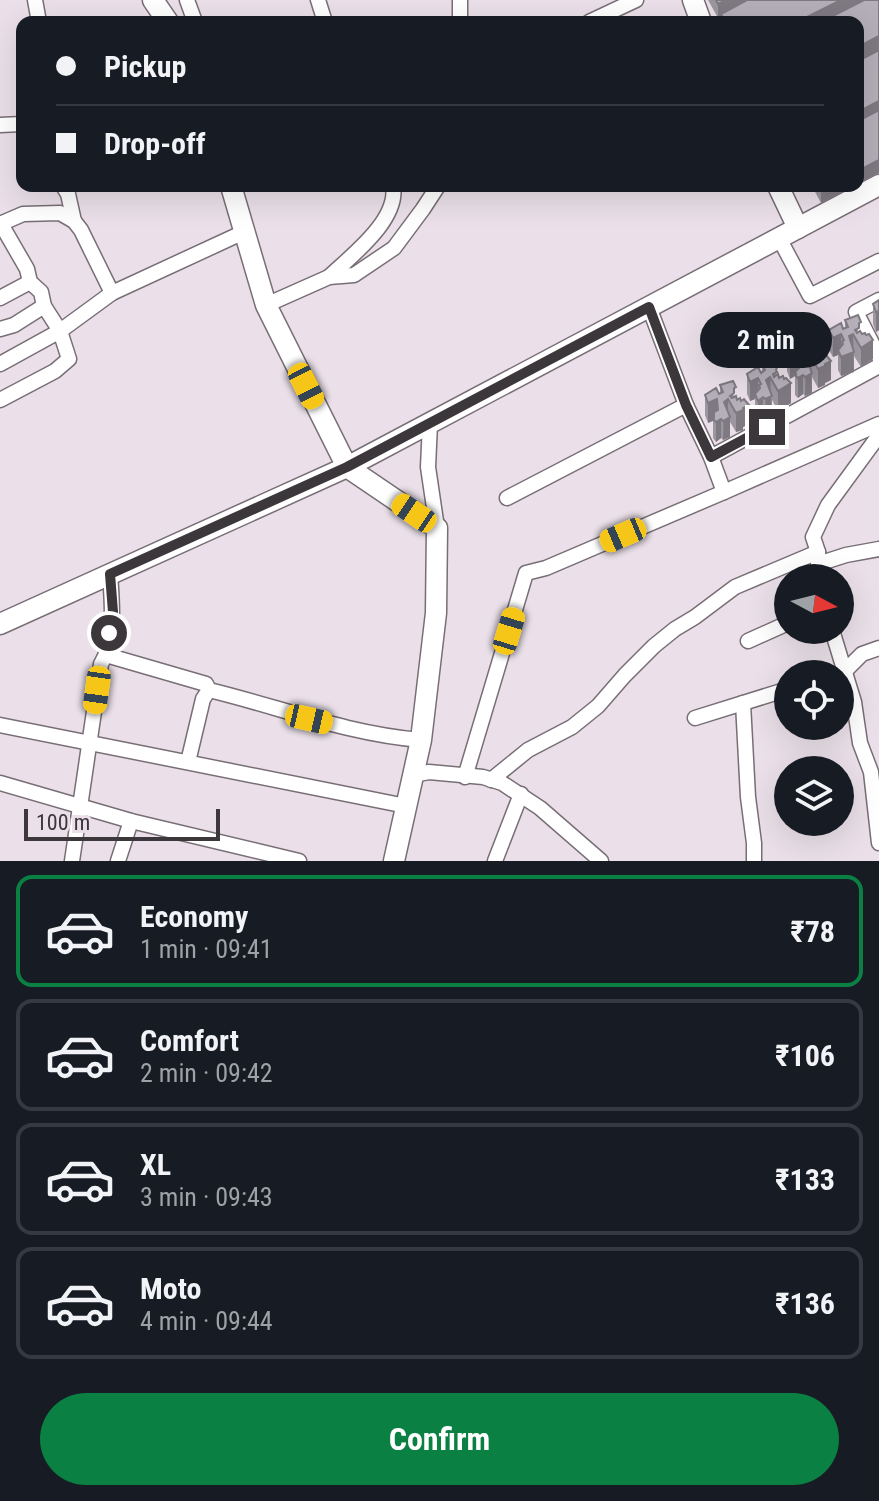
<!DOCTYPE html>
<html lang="en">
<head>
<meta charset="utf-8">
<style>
	body { margin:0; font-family:"Roboto Condensed",sans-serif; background:#242831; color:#f1f3f6; height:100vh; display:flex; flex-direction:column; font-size:30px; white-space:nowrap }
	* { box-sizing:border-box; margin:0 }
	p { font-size:26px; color:#9ea1a6 }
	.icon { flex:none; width:44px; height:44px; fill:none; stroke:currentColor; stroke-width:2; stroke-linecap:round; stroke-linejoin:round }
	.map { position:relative; height:861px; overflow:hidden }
	.drawer { display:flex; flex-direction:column; background:#171b24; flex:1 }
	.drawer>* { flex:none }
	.banner { position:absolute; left:16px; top:16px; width:848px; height:176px; border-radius:16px; box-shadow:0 8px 32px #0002; display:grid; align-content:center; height:176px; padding:0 40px; background:#171b24 }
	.needle { width:52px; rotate:97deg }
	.fabs { position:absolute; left:774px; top:564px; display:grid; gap:16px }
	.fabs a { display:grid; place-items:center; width:80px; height:80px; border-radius:50%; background:#171b24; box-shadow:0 8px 32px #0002; font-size:40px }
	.scale { position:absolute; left:24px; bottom:20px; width:196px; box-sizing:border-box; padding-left:8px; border:4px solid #3c373b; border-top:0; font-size:22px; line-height:28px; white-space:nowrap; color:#3c373b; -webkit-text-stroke:6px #ebe0e9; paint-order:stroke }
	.end { position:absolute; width:36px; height:36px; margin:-18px; border:10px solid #3c373b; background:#fff; box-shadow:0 0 0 4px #fff }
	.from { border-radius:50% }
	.bubble { position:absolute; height:56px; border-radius:28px; background:#171b24; box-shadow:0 8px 32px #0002; font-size:26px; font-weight:700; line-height:56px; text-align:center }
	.car { position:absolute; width:24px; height:48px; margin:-24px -12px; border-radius:10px; box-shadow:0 0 6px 2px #0007; background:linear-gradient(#f5c518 24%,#345 0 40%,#f5c518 0 76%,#345 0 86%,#f5c518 0) }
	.banner b { display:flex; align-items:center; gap:28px; height:76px; font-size:30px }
	.banner b+b { border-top:2px solid #363941 }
	.banner i { width:20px; height:20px; background:#f1f3f6 }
	ul { padding:14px 0 0; list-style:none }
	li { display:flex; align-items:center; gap:24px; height:112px; margin:0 16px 12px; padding:0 24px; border:4px solid #363941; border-radius:16px }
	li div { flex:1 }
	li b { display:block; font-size:30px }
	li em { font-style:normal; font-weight:700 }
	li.current { border-color:#0b8043 }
	li>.icon { width:72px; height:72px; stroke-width:1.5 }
	.primary-button { display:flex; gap:16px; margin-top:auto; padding:16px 40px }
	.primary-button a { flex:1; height:92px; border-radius:48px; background:#0b8043; color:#fff; font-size:32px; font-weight:700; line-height:92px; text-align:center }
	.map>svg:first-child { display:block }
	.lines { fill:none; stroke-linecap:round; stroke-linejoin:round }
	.street-casing { stroke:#786e76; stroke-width:17 }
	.secondary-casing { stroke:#786e76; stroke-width:23 }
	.street { stroke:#fff; stroke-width:14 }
	.secondary { stroke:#fff; stroke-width:20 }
	.wall { fill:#9c969f }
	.shaded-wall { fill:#7f7a82 }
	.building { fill:#b5afb9; stroke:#7f7a82; stroke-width:2 }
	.route { stroke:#3c373b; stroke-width:10 }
</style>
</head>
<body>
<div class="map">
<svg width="879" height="861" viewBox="0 0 879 861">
	<rect width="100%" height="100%" fill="#ebe0e9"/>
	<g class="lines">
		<g class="street-casing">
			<g id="street">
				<path d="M 35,0 L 39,22"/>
				<path d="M 187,0 L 195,22"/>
				<path d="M 318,0 L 325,22"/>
				<path d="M 460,0 L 460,22"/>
				<path d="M 589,22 L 636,0"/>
				<path d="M 0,125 L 22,124"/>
				<path d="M 63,186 L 68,194 L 74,221"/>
				<path d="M 0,224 L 23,214 L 60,213 L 74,221 L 81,230 L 112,293 L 244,232"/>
				<path d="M 779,238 L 810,296 L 879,261"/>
				<path d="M 329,277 C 351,256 399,220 393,186"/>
				<path d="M 0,298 L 30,282"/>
				<path d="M 879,300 L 856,312 L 879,357"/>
				<path d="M 266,305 L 329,277 L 354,275 L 394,248 L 423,209 L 438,186"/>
				<path d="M 649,307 L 686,405 L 711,457 L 724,492 L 879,424"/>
				<path d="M 0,329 L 14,325 L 44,306"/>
				<path d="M 0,364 L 60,331 L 112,293"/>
				<path d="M 0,400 L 55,371 L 69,359 L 60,331 L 44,306 L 41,292 L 30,282 L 27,269 L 1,224"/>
				<path d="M 430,423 L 428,467 L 437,528"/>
				<path d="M 711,457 L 879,366"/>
				<path d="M 507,498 L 686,405"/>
				<path d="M 818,564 L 846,555 L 879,549"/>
				<path d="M 819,578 L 818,552 L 813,537 L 828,505 L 879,435"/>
				<path d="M 832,630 L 854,702 L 860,743 L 871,772 L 879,843"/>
				<path d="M 748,641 L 788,623"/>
				<path d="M 106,655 L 206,684 L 209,690 C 280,707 347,734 421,740"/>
				<path d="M 840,673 L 845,671 L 862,654 L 879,648"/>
				<path d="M 743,703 L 748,797 L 754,843 L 754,861"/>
				<path d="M 695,718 L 788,689"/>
				<path d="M 0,725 L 406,806"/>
				<path d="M 188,762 L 203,699 L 209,690"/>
				<path d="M 413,775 L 429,772 L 483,777 L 502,783 L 540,808 L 601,861"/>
				<path d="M 465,777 L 526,573 L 546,568 L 724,492"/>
				<path d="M 491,780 L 528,750 L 572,727 L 598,706 L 625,675 L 654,646 L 675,629 L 695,617 L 735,587 L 818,552"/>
				<path d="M 0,783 L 131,821 L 299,861"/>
				<path d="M 72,861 L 101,664 C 116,640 112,602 110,574"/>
				<path d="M 118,861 L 131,821"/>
				<path d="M 495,861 L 521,794"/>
			</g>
		</g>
		<g class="secondary-casing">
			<g id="secondary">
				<path d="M 153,0 L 168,22"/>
				<path d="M 693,0 L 701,22"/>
				<path d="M 231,186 L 266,305 L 347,467 L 437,528 L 436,613 L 421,740 L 394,861"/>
				<path d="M 778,186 L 798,228"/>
				<path d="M 0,624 L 347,467 L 879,185"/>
			</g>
		</g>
		<use href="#street" class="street"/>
		<use href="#secondary" class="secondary"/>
	</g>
	<g class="wall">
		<path d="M 708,0 L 879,0 L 879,173 L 858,184 L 858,22 L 721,22 L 721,16 L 718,18 Z"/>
		<path d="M 812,186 L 854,186 L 821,203 Z"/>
		<path d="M 879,300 L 879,330 L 876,332 L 873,324 L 873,304 Z"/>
		<path d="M 845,320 L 861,333 L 873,359 L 861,367 L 854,356 L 854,372 L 841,376 L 838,370 L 838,355 L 833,357 L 829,350 L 829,330 L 845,328 Z"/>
		<path d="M 802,341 L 818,353 L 831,380 L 825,383 L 825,385 L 818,388 L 812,377 L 812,393 L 805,396 L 803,394 L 798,398 L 795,395 L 795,376 L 790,379 L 787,371 L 787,351 L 802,350 Z"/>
		<path d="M 762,364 L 778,376 L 791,403 L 778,411 L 772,400 L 772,415 L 765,419 L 763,417 L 758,420 L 755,414 L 755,399 L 750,401 L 747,394 L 747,374 L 762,372 Z"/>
		<path d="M 720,385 L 736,397 L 749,424 L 743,427 L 743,430 L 736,432 L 730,422 L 730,437 L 723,440 L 721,438 L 716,442 L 713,438 L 713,421 L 708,423 L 705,415 L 705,395 L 720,394 Z"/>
	</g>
	<g class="shaded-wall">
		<path d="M 726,0 L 752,0 L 721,14 L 721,16 L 718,18 L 718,4 Z"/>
		<path d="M 841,0 L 868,0 L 824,22 L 797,22 Z"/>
		<path d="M 879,36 L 879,50 L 858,61 L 858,47 Z"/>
		<path d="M 879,101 L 879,115 L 858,126 L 858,112 Z"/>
		<path d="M 879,160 L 879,173 L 858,184 L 858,171 Z"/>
		<path d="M 829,186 L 854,186 L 821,203 L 821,190 Z"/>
		<path d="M 879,311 L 879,330 L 876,332 L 876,312 Z"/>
		<path d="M 841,334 L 841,353 L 838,350 L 838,355 L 833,357 L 833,338 Z"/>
		<path d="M 853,334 L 854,372 L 841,376 L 841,357 L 849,336 Z"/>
		<path d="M 873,340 L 873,359 L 861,367 L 861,348 Z"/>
		<path d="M 818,343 L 818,362 L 811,356 L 812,393 L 805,396 L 806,358 Z"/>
		<path d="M 799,355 L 799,375 L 795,372 L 795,376 L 790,379 L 790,359 Z"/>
		<path d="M 831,361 L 831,380 L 825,383 L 825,385 L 818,388 L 818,369 Z"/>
		<path d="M 803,375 L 803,394 L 798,398 L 798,378 Z"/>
		<path d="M 770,377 L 772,415 L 765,419 L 766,380 Z"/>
		<path d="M 758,378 L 758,397 L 755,394 L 755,399 L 750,401 L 750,382 Z"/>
		<path d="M 791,383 L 791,403 L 778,411 L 778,391 Z"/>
		<path d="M 763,397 L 763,417 L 758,420 L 758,401 Z"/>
		<path d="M 717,399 L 717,419 L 708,423 L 708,403 Z"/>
		<path d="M 728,399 L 728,418 L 730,417 L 730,437 L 723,440 L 724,402 Z"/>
		<path d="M 749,405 L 749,424 L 743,427 L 743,430 L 736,432 L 736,413 Z"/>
		<path d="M 721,419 L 721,438 L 716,442 L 716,422 Z"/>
	</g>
	<g class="building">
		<path d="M 716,0 L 726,0 L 718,4 Z"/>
		<path d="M 747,0 L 841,0 L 797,22 L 726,22 L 721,14 Z"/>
		<path d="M 864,0 L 879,0 L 879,36 L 858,47 L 858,22 L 821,22 Z"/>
		<path d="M 879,50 L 879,101 L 858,112 L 858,61 Z"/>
		<path d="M 879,110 L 879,160 L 858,171 L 858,121 Z"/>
		<path d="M 879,300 L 879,311 L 876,312 L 873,304 Z"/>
		<path d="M 858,315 L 861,322 L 859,323 L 859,328 L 855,330 L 857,333 L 860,331 L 862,334 L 865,333 L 866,335 L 869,334 L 873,340 L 861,348 L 853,334 L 849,336 L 854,352 L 841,357 L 838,350 L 843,344 L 842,342 L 844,340 L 841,334 L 833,338 L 829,330 L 841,323 L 843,329 L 848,327 L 845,320 Z"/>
		<path d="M 815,337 L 818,343 L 816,344 L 817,349 L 806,358 L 812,373 L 805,377 L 803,375 L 798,378 L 795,375 L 796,374 L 795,372 L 801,366 L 799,363 L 801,361 L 799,355 L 790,359 L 787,351 L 798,344 L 801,350 L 805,348 L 802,341 L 808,338 L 809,339 Z"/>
		<path d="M 818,352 L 819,355 L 823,354 L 824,356 L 826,355 L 831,361 L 825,364 L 825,366 L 818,369 L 811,356 Z"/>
		<path d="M 775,359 L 778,365 L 776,370 L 777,372 L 773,374 L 774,377 L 778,374 L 779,378 L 783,376 L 784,379 L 786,378 L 791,383 L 778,391 L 770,377 L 766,380 L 772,396 L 765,399 L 763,397 L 758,401 L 755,394 L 760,388 L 759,385 L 761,384 L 758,378 L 750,382 L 747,374 L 758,367 L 761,373 L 765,370 L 762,364 Z"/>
		<path d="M 733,381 L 736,387 L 734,388 L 734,393 L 730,396 L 732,398 L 736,396 L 737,400 L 740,398 L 741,401 L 744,399 L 749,405 L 743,408 L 743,410 L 736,413 L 728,399 L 724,402 L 730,417 L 723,421 L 721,419 L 716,422 L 713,419 L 714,418 L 714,412 L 718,410 L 717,399 L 708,403 L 705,395 L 716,388 L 719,394 L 723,392 L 720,385 Z"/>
	</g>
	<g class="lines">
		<path class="route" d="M 109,633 L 113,612 L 110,574 L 347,467 L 649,307 L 686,405 L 711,457 L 767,427"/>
	</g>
</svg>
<div class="fabs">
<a><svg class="needle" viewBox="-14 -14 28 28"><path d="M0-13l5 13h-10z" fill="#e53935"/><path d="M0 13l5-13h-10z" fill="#9ea1a6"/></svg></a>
<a><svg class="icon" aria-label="locate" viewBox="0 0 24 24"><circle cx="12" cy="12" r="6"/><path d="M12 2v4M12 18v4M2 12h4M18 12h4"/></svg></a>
<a><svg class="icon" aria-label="layers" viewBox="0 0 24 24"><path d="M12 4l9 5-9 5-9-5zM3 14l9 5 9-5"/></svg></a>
</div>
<div class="scale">100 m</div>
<i class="end from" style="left:109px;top:633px"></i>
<i class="end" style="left:767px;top:427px"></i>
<div class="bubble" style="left:700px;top:312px;width:132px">2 min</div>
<i class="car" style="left:306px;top:386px;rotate:153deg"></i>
<i class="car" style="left:414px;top:513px;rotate:304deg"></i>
<i class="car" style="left:623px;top:535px;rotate:247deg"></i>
<i class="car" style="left:509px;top:631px;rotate:17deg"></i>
<i class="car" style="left:97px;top:690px;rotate:188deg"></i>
<i class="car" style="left:309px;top:719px;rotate:103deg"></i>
<div class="banner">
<b><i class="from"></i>Pickup</b>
<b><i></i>Drop-off</b>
</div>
</div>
<section class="drawer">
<ul>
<li class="current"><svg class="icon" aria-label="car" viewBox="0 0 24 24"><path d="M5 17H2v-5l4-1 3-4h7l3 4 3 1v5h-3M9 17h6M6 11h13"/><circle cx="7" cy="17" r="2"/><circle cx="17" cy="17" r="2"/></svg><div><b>Economy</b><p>1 min · 09:41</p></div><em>₹78</em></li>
<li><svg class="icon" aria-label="car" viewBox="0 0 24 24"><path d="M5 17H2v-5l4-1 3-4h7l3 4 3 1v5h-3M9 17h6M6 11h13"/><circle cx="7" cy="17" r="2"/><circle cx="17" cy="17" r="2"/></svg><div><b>Comfort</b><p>2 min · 09:42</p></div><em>₹106</em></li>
<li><svg class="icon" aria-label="car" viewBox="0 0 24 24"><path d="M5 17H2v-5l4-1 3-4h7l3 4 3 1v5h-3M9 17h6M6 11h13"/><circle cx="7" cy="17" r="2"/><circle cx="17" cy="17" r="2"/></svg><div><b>XL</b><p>3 min · 09:43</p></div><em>₹133</em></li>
<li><svg class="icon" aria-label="car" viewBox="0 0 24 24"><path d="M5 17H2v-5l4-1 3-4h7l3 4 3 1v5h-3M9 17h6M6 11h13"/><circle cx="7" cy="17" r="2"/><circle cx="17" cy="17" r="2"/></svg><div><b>Moto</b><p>4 min · 09:44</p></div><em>₹136</em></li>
</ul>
<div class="primary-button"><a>Confirm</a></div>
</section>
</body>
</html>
